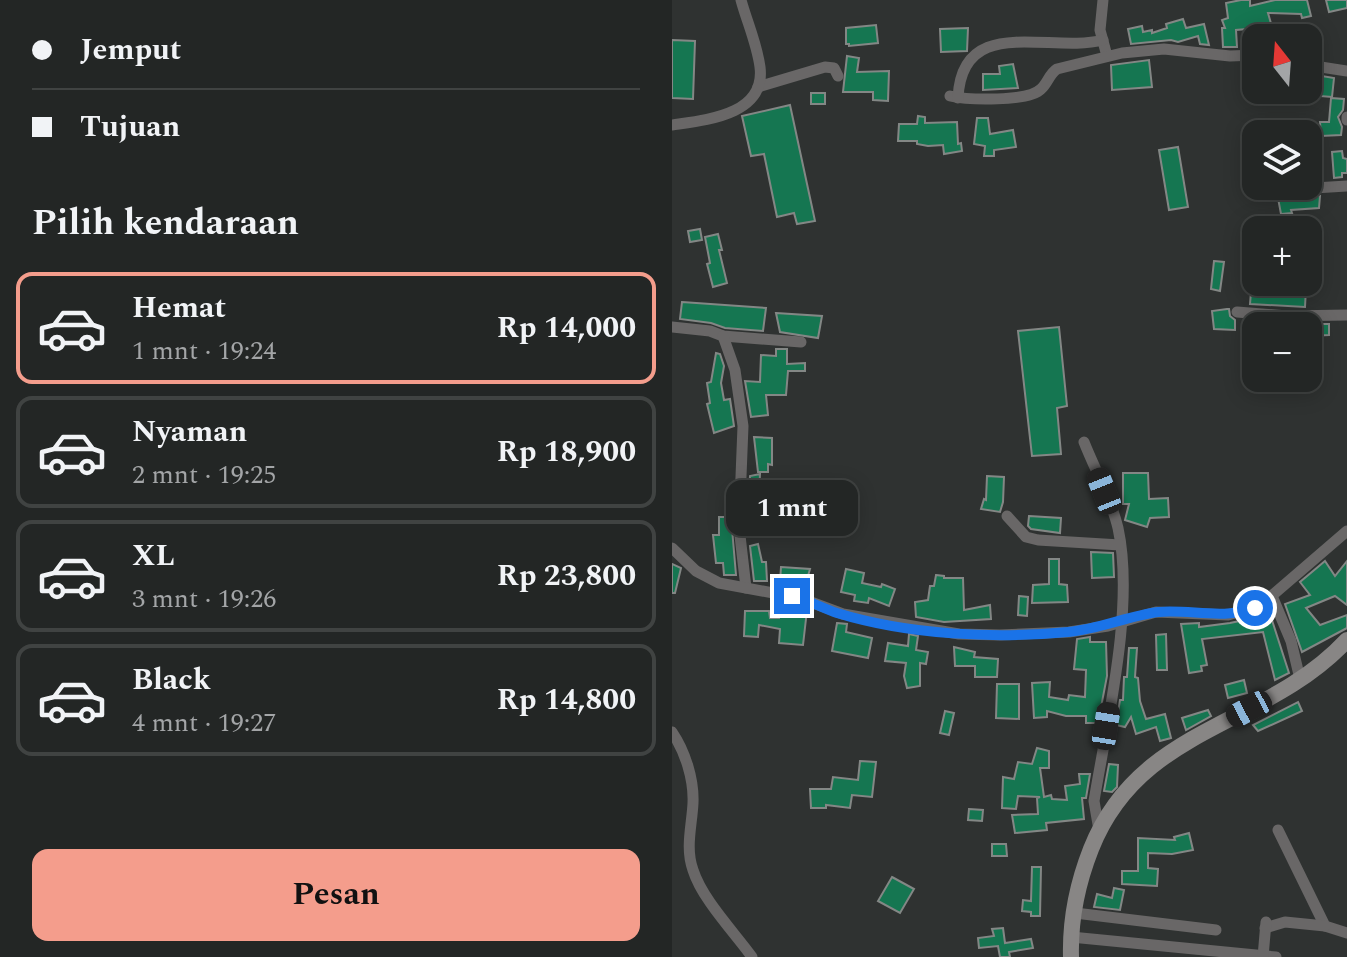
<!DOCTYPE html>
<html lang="id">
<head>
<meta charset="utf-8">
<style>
	body { margin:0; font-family:Spectral,serif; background:#2b2e2d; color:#f1f3f6; height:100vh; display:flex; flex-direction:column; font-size:30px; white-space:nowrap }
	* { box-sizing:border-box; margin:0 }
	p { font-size:26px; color:#a3a5a7 }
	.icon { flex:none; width:44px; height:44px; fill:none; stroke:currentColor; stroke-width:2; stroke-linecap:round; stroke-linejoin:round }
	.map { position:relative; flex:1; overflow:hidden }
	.details { display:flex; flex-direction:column; background:#232625; width:672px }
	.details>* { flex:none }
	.hud { display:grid; align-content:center; height:176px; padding:0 32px; background:#232625 }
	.needle { width:52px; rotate:343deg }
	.buttons { position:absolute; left:570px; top:24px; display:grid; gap:16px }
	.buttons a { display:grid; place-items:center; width:80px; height:80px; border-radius:16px; background:#232625; box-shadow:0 4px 20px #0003,0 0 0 2px #404342; font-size:40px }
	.end { position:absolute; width:36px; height:36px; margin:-18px; border:10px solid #1a73e8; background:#fff; box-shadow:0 0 0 4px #fff }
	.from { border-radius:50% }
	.bubble { position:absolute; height:56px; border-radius:16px; background:#232625; box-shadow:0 4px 20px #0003,0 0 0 2px #404342; font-size:26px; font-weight:700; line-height:56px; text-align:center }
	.car { position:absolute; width:24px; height:48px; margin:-24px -12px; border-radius:10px; box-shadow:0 0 6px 2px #0007; background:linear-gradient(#222 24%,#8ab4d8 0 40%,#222 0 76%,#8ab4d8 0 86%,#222 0) }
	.hud b { display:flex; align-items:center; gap:28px; height:76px; font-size:30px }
	.hud b+b { border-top:2px solid #404342 }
	.hud i { width:20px; height:20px; background:#f1f3f6 }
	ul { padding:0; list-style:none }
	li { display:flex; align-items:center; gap:24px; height:112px; margin:0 16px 12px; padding:0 16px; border:4px solid #404342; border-radius:16px }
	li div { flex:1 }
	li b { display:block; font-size:30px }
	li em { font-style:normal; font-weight:700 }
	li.active { border-color:#f49d8c }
	li>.icon { width:72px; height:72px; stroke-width:1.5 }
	h2 { padding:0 32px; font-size:36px; line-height:96px }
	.cta { display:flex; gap:16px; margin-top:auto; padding:16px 32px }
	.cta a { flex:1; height:92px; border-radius:16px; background:#f49d8c; color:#111; font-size:32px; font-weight:700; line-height:92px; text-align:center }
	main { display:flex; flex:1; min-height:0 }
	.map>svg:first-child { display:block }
	.building { fill:#157651; stroke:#838785; stroke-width:2 }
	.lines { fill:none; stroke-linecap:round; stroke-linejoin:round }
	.street { stroke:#696767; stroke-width:11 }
	.secondary { stroke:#888685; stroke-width:16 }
	.route { stroke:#1a73e8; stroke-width:10 }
</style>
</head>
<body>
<main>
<section class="details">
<div class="hud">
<b><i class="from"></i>Jemput</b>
<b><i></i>Tujuan</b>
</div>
<h2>Pilih kendaraan</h2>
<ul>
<li class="active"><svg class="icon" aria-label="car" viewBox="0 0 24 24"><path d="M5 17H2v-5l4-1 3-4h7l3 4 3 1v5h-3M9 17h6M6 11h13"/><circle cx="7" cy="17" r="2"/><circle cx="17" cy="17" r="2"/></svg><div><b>Hemat</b><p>1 mnt · 19:24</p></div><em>Rp 14,000</em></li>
<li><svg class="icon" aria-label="car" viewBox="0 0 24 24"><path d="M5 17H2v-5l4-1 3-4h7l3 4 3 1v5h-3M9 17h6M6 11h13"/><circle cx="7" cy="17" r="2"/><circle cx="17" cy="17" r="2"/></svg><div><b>Nyaman</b><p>2 mnt · 19:25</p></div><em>Rp 18,900</em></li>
<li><svg class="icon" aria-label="car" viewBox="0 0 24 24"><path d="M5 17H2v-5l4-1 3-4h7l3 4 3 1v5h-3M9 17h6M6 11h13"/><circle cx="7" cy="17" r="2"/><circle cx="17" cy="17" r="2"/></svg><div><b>XL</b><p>3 mnt · 19:26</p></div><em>Rp 23,800</em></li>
<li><svg class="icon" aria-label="car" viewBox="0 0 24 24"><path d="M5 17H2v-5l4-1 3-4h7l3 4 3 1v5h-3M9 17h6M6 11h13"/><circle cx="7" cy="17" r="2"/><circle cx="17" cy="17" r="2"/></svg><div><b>Black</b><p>4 mnt · 19:27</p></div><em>Rp 14,800</em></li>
</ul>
<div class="cta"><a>Pesan</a></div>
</section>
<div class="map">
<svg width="675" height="957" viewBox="0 0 675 957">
	<rect width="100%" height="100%" fill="#2f3231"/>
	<g class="building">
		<path d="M 569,0 L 578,0 L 578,6 L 603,0 L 635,0 L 639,16 L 630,18 L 629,14 L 596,13 L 600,27 L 564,30 L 565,47 L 551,47 L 550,28 L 553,28 L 550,20 L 556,18 L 554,3 Z"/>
		<path d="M 654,0 L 675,0 L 675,8 L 657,12 Z"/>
		<path d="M 511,19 L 514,28 L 532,24 L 537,45 L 528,44 L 526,36 L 506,42 L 499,40 L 459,44 L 456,29 L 470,26 L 471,32 L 480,30 L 480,33 L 495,28 L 494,24 Z"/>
		<path d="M 204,25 L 206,43 L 177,46 L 177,44 L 174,44 L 174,28 Z"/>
		<path d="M 296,28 L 295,51 L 269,52 L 268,29 Z"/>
		<path d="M 0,40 L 23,41 L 21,99 L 0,98 Z"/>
		<path d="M 175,56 L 187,58 L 185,72 L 217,71 L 216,101 L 201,100 L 201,92 L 171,92 Z"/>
		<path d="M 477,60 L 480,87 L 440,90 L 439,65 Z"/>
		<path d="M 341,64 L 346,88 L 311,90 L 311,74 L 328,74 L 327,66 Z"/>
		<path d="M 638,74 L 662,78 L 660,97 L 636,95 Z"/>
		<rect x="139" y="93" width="14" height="11"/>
		<path d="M 659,98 L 672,99 L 671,110 L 666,117 L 670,127 L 669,135 L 649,136 L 648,122 L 657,122 Z"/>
		<path d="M 118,105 L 143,221 L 125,224 L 122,213 L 105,217 L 92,154 L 79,156 L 70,116 Z"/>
		<path d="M 246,116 L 253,117 L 253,123 L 285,122 L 286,144 L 289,143 L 290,151 L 272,154 L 271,145 L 256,146 L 245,144 L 245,141 L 226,141 L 227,124 L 245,124 Z"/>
		<path d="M 305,118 L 316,118 L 318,134 L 341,130 L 344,147 L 322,150 L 322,156 L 312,156 L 313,146 L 302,144 Z"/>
		<path d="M 506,147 L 516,207 L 497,210 L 487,150 Z"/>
		<path d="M 670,151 L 671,158 L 675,159 L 675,173 L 670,173 L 670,177 L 662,178 L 660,152 Z"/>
		<path d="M 621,196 L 648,196 L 647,208 L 619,210 L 620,213 L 609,214 L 606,198 Z"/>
		<path d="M 28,229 L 30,240 L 18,242 L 16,231 Z"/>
		<path d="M 46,234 L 50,250 L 47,250 L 55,283 L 41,287 L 35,264 L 38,263 L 33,237 Z"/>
		<path d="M 542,261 L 552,262 L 548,291 L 539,289 Z"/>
		<path d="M 608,286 L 634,288 L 633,307 L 578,304 L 579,292 L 608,292 Z"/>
		<path d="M 10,302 L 94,308 L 91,331 L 53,328 L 39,323 L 8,319 Z"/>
		<path d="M 555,309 L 557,309 L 558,316 L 563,320 L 563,330 L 542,329 L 540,311 Z"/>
		<path d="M 104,313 L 150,316 L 146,338 L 108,332 Z"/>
		<path d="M 636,324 L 657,324 L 657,335 L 636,336 Z"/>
		<path d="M 387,327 L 395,406 L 385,408 L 389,454 L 360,456 L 346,331 Z"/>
		<path d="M 104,349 L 115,349 L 115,364 L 133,363 L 133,371 L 116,371 L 114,395 L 94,395 L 96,415 L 79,417 L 73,381 L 88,382 L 89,355 L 104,356 Z"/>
		<path d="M 44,353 L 48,354 L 52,366 L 49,383 L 52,400 L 58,399 L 62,426 L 42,433 L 35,404 L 38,403 L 35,383 L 39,382 Z"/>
		<path d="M 82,437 L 100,438 L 100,465 L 96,464 L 96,472 L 86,472 Z"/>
		<path d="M 451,473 L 476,473 L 477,499 L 496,498 L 497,517 L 478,518 L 475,527 L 453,520 L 457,504 L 451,504 Z"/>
		<path d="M 88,474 L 87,495 L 77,494 L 78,476 Z"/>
		<path d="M 315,476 L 332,477 L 331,502 L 328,512 L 309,509 L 312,499 L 314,500 Z"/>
		<path d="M 357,516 L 389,518 L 388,533 L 359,529 L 356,526 Z"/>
		<path d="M 47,517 L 59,517 L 64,575 L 52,575 L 51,563 L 44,563 L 41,535 L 47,535 Z"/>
		<path d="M 86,544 L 90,562 L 94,562 L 95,581 L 82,581 L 78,546 Z"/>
		<path d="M 419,552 L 441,553 L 442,577 L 420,578 Z"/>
		<path d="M 377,559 L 387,559 L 387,584 L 395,585 L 396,602 L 360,603 L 361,585 L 377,584 Z"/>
		<path d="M 653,561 L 663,576 L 675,561 L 675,605 L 663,596 L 634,608 L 648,625 L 675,615 L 675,628 L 630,652 L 613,604 L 638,595 L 628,582 Z"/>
		<path d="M 0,564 L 9,568 L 3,593 L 0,593 Z"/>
		<path d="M 109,567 L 138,569 L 134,583 L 125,581 L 124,583 L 108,582 Z"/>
		<path d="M 174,569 L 192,573 L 190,583 L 209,587 L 210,584 L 223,589 L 217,606 L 197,598 L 196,603 L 182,601 L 183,595 L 169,592 Z"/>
		<path d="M 264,575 L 272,576 L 272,578 L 291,578 L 292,610 L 318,605 L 319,619 L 272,622 L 244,617 L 243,602 L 256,600 L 258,586 L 262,586 Z"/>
		<path d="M 347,596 L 356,597 L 355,616 L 346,615 Z"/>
		<path d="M 108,603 L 135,610 L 131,645 L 107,643 L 108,629 L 87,625 L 86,637 L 72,636 L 73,611 L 97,611 L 98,618 L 107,618 Z"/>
		<path d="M 597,611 L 617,673 L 603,680 L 591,632 L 530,639 L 535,665 L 529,666 L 530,671 L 517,673 L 509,624 L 527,623 L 527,627 L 558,623 L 587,617 Z"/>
		<path d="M 165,623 L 175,624 L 174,632 L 200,638 L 196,658 L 160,651 Z"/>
		<path d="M 237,634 L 246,636 L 244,650 L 256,652 L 254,664 L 248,663 L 248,686 L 235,688 L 232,676 L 234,663 L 213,661 L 216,643 L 236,646 Z"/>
		<path d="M 494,634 L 495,670 L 485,670 L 484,635 Z"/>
		<path d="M 418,637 L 418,642 L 434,642 L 435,676 L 426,723 L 414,723 L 414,716 L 394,716 L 375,711 L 375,717 L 362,718 L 360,683 L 378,682 L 377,697 L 396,700 L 397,695 L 413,697 L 414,670 L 402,669 L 405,639 Z"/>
		<path d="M 282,647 L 303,652 L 302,657 L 326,659 L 325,677 L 303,677 L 303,666 L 283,666 Z"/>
		<path d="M 457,648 L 465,648 L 463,677 L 466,678 L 468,701 L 474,719 L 493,714 L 499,738 L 488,741 L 484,727 L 464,734 L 459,717 L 453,727 L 444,725 L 448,700 L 451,700 L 452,677 L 455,677 Z"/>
		<path d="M 572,680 L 575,693 L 556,698 L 553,685 Z"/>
		<path d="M 325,684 L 347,684 L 347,719 L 324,718 Z"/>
		<path d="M 626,702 L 630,711 L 586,731 L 581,725 Z"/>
		<path d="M 536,710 L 539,716 L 514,730 L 510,718 Z"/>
		<path d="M 273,711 L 282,713 L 277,735 L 268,733 Z"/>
		<path d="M 365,748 L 377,751 L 377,768 L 368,768 L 372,797 L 379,795 L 380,799 L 395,800 L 393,786 L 408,784 L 407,774 L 418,774 L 414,798 L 410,798 L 412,819 L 374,823 L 375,830 L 343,833 L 340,815 L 366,814 L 365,798 L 368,797 L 346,796 L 344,809 L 330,808 L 331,777 L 342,779 L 346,762 L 360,764 Z"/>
		<path d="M 188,761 L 204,762 L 200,797 L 180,795 L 178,808 L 154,805 L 154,808 L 139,808 L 138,789 L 159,789 L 161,777 L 186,780 Z"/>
		<path d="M 437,764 L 446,765 L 445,787 L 440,792 L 432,791 Z"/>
		<path d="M 297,809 L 311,810 L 310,821 L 296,820 Z"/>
		<path d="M 517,833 L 521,850 L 500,854 L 476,853 L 476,868 L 486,869 L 485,886 L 450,884 L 450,871 L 466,871 L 466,838 L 503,840 L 502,837 Z"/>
		<path d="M 320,844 L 334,844 L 335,856 L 320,856 Z"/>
		<path d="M 360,867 L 369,867 L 368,916 L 359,916 L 359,912 L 350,911 L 351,900 L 359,901 Z"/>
		<path d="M 220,877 L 242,889 L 228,913 L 206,901 Z"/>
		<path d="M 442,888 L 452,890 L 448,910 L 422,907 L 425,894 L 440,898 Z"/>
		<path d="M 331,928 L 333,943 L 359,939 L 361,948 L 337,952 L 338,957 L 328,957 L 326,946 L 307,948 L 306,938 L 322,936 L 320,929 Z"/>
	</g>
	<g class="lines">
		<g class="street">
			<path d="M 431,0 L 428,30 L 435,56"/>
			<path d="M 636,65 L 675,71"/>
			<path d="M 86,87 L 153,67 L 162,68 L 166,76"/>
			<path d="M 278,96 C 296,100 356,102 369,89 C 376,83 377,74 385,69 L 450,53 L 492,49 L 558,56 L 584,55"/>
			<path d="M 286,98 C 290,13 378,54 431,40"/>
			<path d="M 675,120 L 675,117"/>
			<path d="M 0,125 C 34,120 94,115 88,67 C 85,44 75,22 69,0"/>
			<path d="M 626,189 L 675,186"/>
			<path d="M 565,312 L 615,316 L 675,315"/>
			<path d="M 0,327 L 38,331 L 51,336 L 129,342"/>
			<path d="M 51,336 L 63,370 L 71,426 L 67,527 L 74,588"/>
			<path d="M 412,442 C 423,470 439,498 446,528 C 463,606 435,722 422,801 L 427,830"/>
			<path d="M 335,516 L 354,537 L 366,540 L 448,545"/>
			<path d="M 0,548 L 24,571 L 47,583 L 128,598 L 171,614 L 287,634 L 328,635 L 397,632 L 436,626 L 484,612 L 556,615 L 589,605 L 675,531"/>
			<path d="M 600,596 L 619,641 L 628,679"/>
			<path d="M 0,732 C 13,751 22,779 21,803 C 20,825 13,848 21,870 C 30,899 62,932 80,957"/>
			<path d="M 606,830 L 653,926 L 675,933"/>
			<path d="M 403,913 L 544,930"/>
			<path d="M 593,928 L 613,922 L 653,926"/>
			<path d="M 399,937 L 604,957"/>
			<path d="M 591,957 L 594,922"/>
		</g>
		<path class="secondary" d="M 399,957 C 398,921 406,882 419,849 C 468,725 593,728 675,640"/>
	</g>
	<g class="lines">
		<path class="route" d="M 120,596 C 136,600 150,608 165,613 C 237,635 323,639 396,632 C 427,629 456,616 486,612 C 519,609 550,620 583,608"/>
	</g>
</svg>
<div class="buttons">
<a><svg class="needle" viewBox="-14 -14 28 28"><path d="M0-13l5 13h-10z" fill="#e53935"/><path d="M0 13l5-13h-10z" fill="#a3a5a7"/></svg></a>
<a><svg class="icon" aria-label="layers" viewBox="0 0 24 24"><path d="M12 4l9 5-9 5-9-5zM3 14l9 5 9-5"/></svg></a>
<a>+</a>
<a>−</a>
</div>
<i class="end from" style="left:583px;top:608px"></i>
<i class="end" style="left:120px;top:596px"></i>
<div class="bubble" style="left:54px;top:480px;width:132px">1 mnt</div>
<i class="car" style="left:432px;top:491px;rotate:338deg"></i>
<i class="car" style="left:577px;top:709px;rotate:242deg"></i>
<i class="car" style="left:434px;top:726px;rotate:9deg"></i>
</div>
</main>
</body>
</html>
